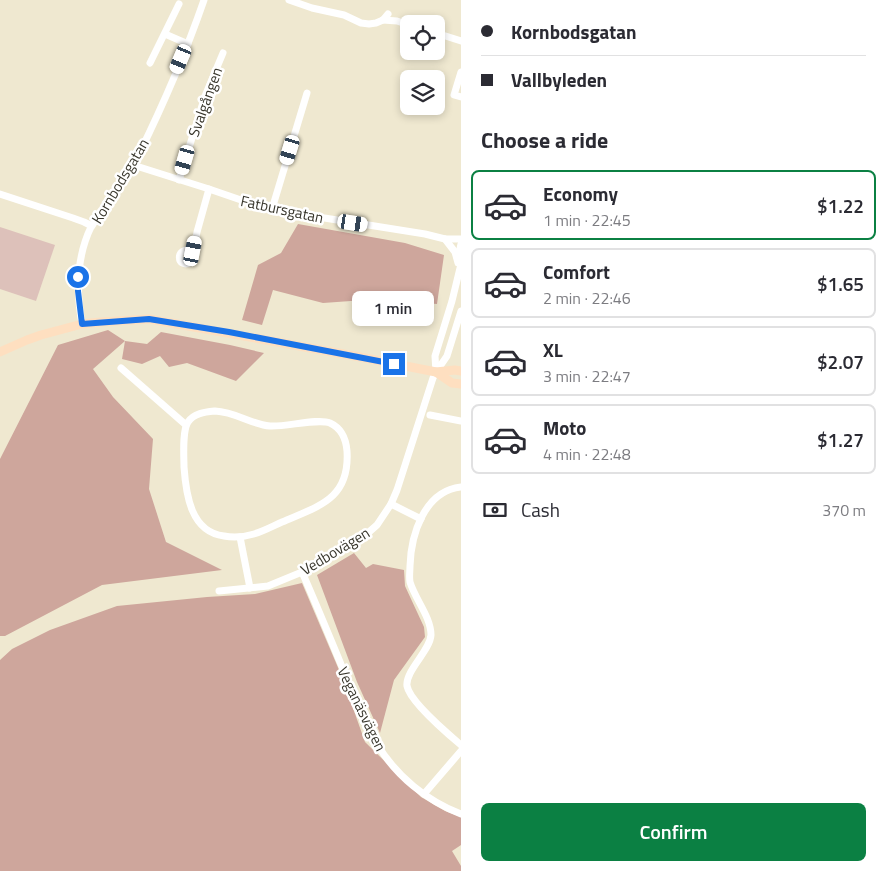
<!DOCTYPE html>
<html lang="en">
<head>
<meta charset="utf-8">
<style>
	body { margin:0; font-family:"Titillium Web",sans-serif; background:#f7f7f7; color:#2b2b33; height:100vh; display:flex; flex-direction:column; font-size:19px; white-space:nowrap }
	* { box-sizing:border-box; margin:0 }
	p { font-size:16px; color:#7c7c81 }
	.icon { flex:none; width:28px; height:28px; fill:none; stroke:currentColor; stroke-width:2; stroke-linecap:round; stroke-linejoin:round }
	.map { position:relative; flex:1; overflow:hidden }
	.drawer { display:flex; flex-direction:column; background:#fff; width:425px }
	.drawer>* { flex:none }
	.guide { display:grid; align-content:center; height:110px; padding:0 20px; background:#fff }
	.controls { position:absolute; left:400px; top:15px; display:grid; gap:10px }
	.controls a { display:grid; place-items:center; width:45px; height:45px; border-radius:8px; background:#fff; box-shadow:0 2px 8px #0003; font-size:25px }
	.end { position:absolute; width:22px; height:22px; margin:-11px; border:6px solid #1a73e8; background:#fff; box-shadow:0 0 0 2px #fff }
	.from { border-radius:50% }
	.bubble { position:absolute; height:35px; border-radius:8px; background:#fff; box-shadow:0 2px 8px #0003; font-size:16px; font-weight:600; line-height:35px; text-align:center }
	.car { position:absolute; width:15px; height:30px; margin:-15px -8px; border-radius:6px; box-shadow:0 0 4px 1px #0007; background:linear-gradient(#fff 24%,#345 0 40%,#fff 0 76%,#345 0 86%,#fff 0) }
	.guide b { display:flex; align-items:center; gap:18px; height:48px; font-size:19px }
	.guide b+b { border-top:1px solid #e1e1e2 }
	.guide i { width:12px; height:12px; background:#2b2b33 }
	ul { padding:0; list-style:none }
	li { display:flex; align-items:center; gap:15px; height:70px; margin:0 10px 8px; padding:0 10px; border:2px solid #e1e1e2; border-radius:8px }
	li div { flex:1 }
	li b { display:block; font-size:19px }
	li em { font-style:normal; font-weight:600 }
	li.on { border-color:#0b8043 }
	li>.icon { width:45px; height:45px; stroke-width:1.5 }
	h2 { padding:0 20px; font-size:22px; line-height:60px }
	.pay { display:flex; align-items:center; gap:12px; height:55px; padding:0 20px; font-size:19px }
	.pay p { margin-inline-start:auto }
	.action { display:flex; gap:10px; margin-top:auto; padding:10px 20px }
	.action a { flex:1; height:58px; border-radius:8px; background:#0b8043; color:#fff; font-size:20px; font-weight:600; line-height:58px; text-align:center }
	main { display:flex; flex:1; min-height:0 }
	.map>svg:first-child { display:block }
	.green { fill:#ddc1ba }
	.forest { fill:#cea69c }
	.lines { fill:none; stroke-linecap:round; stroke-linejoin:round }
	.minor { stroke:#fff; stroke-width:7 }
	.major { stroke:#fedfc0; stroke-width:9 }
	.route { stroke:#1a73e8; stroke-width:6 }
	.labels { text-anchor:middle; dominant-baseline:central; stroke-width:5; stroke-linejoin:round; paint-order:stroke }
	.street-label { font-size:15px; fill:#38362c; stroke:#fff }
</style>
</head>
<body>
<main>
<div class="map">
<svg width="461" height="871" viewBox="0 0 461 871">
	<rect width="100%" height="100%" fill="#efe8d0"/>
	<path class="green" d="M 0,227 L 55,245 L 36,301 L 0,289 Z"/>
	<g class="forest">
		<path d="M 298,224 L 405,243 L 444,255 L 437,304 L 379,299 L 323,303 L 273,290 L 262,325 L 242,320 L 258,265 L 281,253 Z"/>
		<path d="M 108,330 L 125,341 L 93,369 L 113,397 L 153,439 L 149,489 L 166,542 L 222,570 L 102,585 L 5,636 L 0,636 L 0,459 L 58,345 Z"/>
		<path d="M 161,332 L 230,345 L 264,353 L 236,381 L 187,363 L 169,367 L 160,356 L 142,364 L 122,359 L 125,341 L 147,344 Z"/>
		<path d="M 354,553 L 366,568 L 373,564 L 404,570 L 405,586 L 424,627 L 425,637 L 394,680 L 380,733 L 357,682 L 317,575 Z"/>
		<path d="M 302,583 L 342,677 L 365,742 L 421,797 L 445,811 L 461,817 L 461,845 L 452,851 L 461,866 L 461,871 L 0,871 L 0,660 L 12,649 L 50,630 L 117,606 L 207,597 L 255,594 Z"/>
	</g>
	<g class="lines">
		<g class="minor">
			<path d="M 289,0 L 312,8 L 344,15 L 361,23 L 369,24 L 376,23 L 383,20 L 388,14"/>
			<path d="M 383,20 L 397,21 L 409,25"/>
			<path d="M 436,33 L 461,41"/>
			<path d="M 165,34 L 188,44"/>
			<path d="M 150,63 L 179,4"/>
			<path d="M 461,72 L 454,95 L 461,97"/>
			<path d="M 133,165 L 209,189 L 241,200 L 272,209 L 293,213 L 425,234 L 445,239 L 461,239"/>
			<path d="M 179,180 L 205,96 L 223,53"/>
			<path d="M 0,194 L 73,218 L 84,222 L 92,226"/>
			<path d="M 272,209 L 307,93"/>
			<path d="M 445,239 L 455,252 L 458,263"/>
			<path d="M 193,251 C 174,245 176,271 192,262 L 197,232 L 209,189"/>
			<path d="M 458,258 L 461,244"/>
			<path d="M 82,324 C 76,291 76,258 91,227 C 95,221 100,215 104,208 C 116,190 129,173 139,154 C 163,105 186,52 204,0"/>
			<path d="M 121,368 L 186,425"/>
			<path d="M 436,372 L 435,356 L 452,301 L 460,268"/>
			<path d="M 215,411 C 236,412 250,424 270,426 C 286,427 318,418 330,423 C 341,428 346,439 347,451 C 350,499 319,506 282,522 C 273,526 264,531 254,534 C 244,537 234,538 224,536 C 191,532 186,495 184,467 C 184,457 182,431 188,422 C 194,413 205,412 215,411 Z"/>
			<path d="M 430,415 L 461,421"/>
			<path d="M 461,487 C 424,491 411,535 410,566 C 410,571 409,577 410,582 C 415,599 431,617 431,635 C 430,651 405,671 407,686 C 410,702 448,734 461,745"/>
			<path d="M 391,504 L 421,519"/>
			<path d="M 240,537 L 250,588"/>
			<path d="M 302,572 C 317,606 331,640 345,674 C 355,697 364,723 377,744 C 396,776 427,801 461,814"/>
			<path d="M 219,591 L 268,586 L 302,572 L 349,546 L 361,539 L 377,525 L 391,504 L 397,490 L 433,378 L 436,372 L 447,356 L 461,311"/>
			<path d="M 424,794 L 461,751"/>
		</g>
		<g class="major">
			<path d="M 0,352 L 27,340 L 41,335 L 82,324 L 101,322 L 149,319 L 360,357 L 436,372 L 455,370 L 461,371"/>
			<path d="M 436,372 L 452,383 L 461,384"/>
		</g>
	</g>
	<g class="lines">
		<path class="route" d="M 78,277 L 78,291 L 82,324 L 149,319 L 229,332 L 394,364"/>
	</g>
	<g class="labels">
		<g class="street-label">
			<text transform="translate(205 102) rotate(-70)">Svalgången</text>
			<text transform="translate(120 181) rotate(-59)">Kornbodsgatan</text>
			<text transform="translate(282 209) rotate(12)">Fatbursgatan</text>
			<text transform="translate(335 551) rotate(-31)">Vedbovägen</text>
			<text transform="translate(362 709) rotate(64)">Veganäsvägen</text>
		</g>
	</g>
</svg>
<div class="controls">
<a><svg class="icon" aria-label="locate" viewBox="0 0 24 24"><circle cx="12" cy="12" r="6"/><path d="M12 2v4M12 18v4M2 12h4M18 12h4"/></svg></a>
<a><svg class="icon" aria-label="layers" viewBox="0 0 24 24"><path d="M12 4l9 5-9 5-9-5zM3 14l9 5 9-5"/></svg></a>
</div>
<i class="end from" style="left:78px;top:277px"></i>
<i class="end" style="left:394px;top:364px"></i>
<div class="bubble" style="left:352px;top:291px;width:82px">1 min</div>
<i class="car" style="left:181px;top:59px;rotate:203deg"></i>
<i class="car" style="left:290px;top:150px;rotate:197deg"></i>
<i class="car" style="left:185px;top:160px;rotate:196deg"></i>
<i class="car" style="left:353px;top:223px;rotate:99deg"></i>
<i class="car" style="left:193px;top:251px;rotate:11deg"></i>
</div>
<section class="drawer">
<div class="guide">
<b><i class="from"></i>Kornbodsgatan</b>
<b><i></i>Vallbyleden</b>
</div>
<h2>Choose a ride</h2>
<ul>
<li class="on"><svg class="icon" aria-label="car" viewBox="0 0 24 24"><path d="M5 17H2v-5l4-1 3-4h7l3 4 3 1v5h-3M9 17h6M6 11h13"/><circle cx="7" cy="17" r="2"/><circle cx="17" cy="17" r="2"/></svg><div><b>Economy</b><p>1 min · 22:45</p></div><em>$1.22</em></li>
<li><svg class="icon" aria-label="car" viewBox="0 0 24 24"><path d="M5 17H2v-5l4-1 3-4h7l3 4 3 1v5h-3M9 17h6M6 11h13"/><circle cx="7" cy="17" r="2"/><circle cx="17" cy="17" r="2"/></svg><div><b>Comfort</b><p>2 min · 22:46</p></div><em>$1.65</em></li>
<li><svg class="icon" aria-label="car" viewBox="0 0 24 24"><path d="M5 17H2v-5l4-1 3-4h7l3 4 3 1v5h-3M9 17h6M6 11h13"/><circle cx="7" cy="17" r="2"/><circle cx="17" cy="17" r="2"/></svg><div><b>XL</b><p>3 min · 22:47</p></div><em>$2.07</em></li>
<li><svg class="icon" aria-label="car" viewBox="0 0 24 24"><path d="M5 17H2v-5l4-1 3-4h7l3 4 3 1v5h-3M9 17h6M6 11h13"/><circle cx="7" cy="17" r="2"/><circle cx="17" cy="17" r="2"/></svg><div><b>Moto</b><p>4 min · 22:48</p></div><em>$1.27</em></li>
</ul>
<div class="pay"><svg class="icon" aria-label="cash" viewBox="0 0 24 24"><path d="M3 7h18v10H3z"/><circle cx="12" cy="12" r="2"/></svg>Cash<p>370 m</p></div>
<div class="action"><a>Confirm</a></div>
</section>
</main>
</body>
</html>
